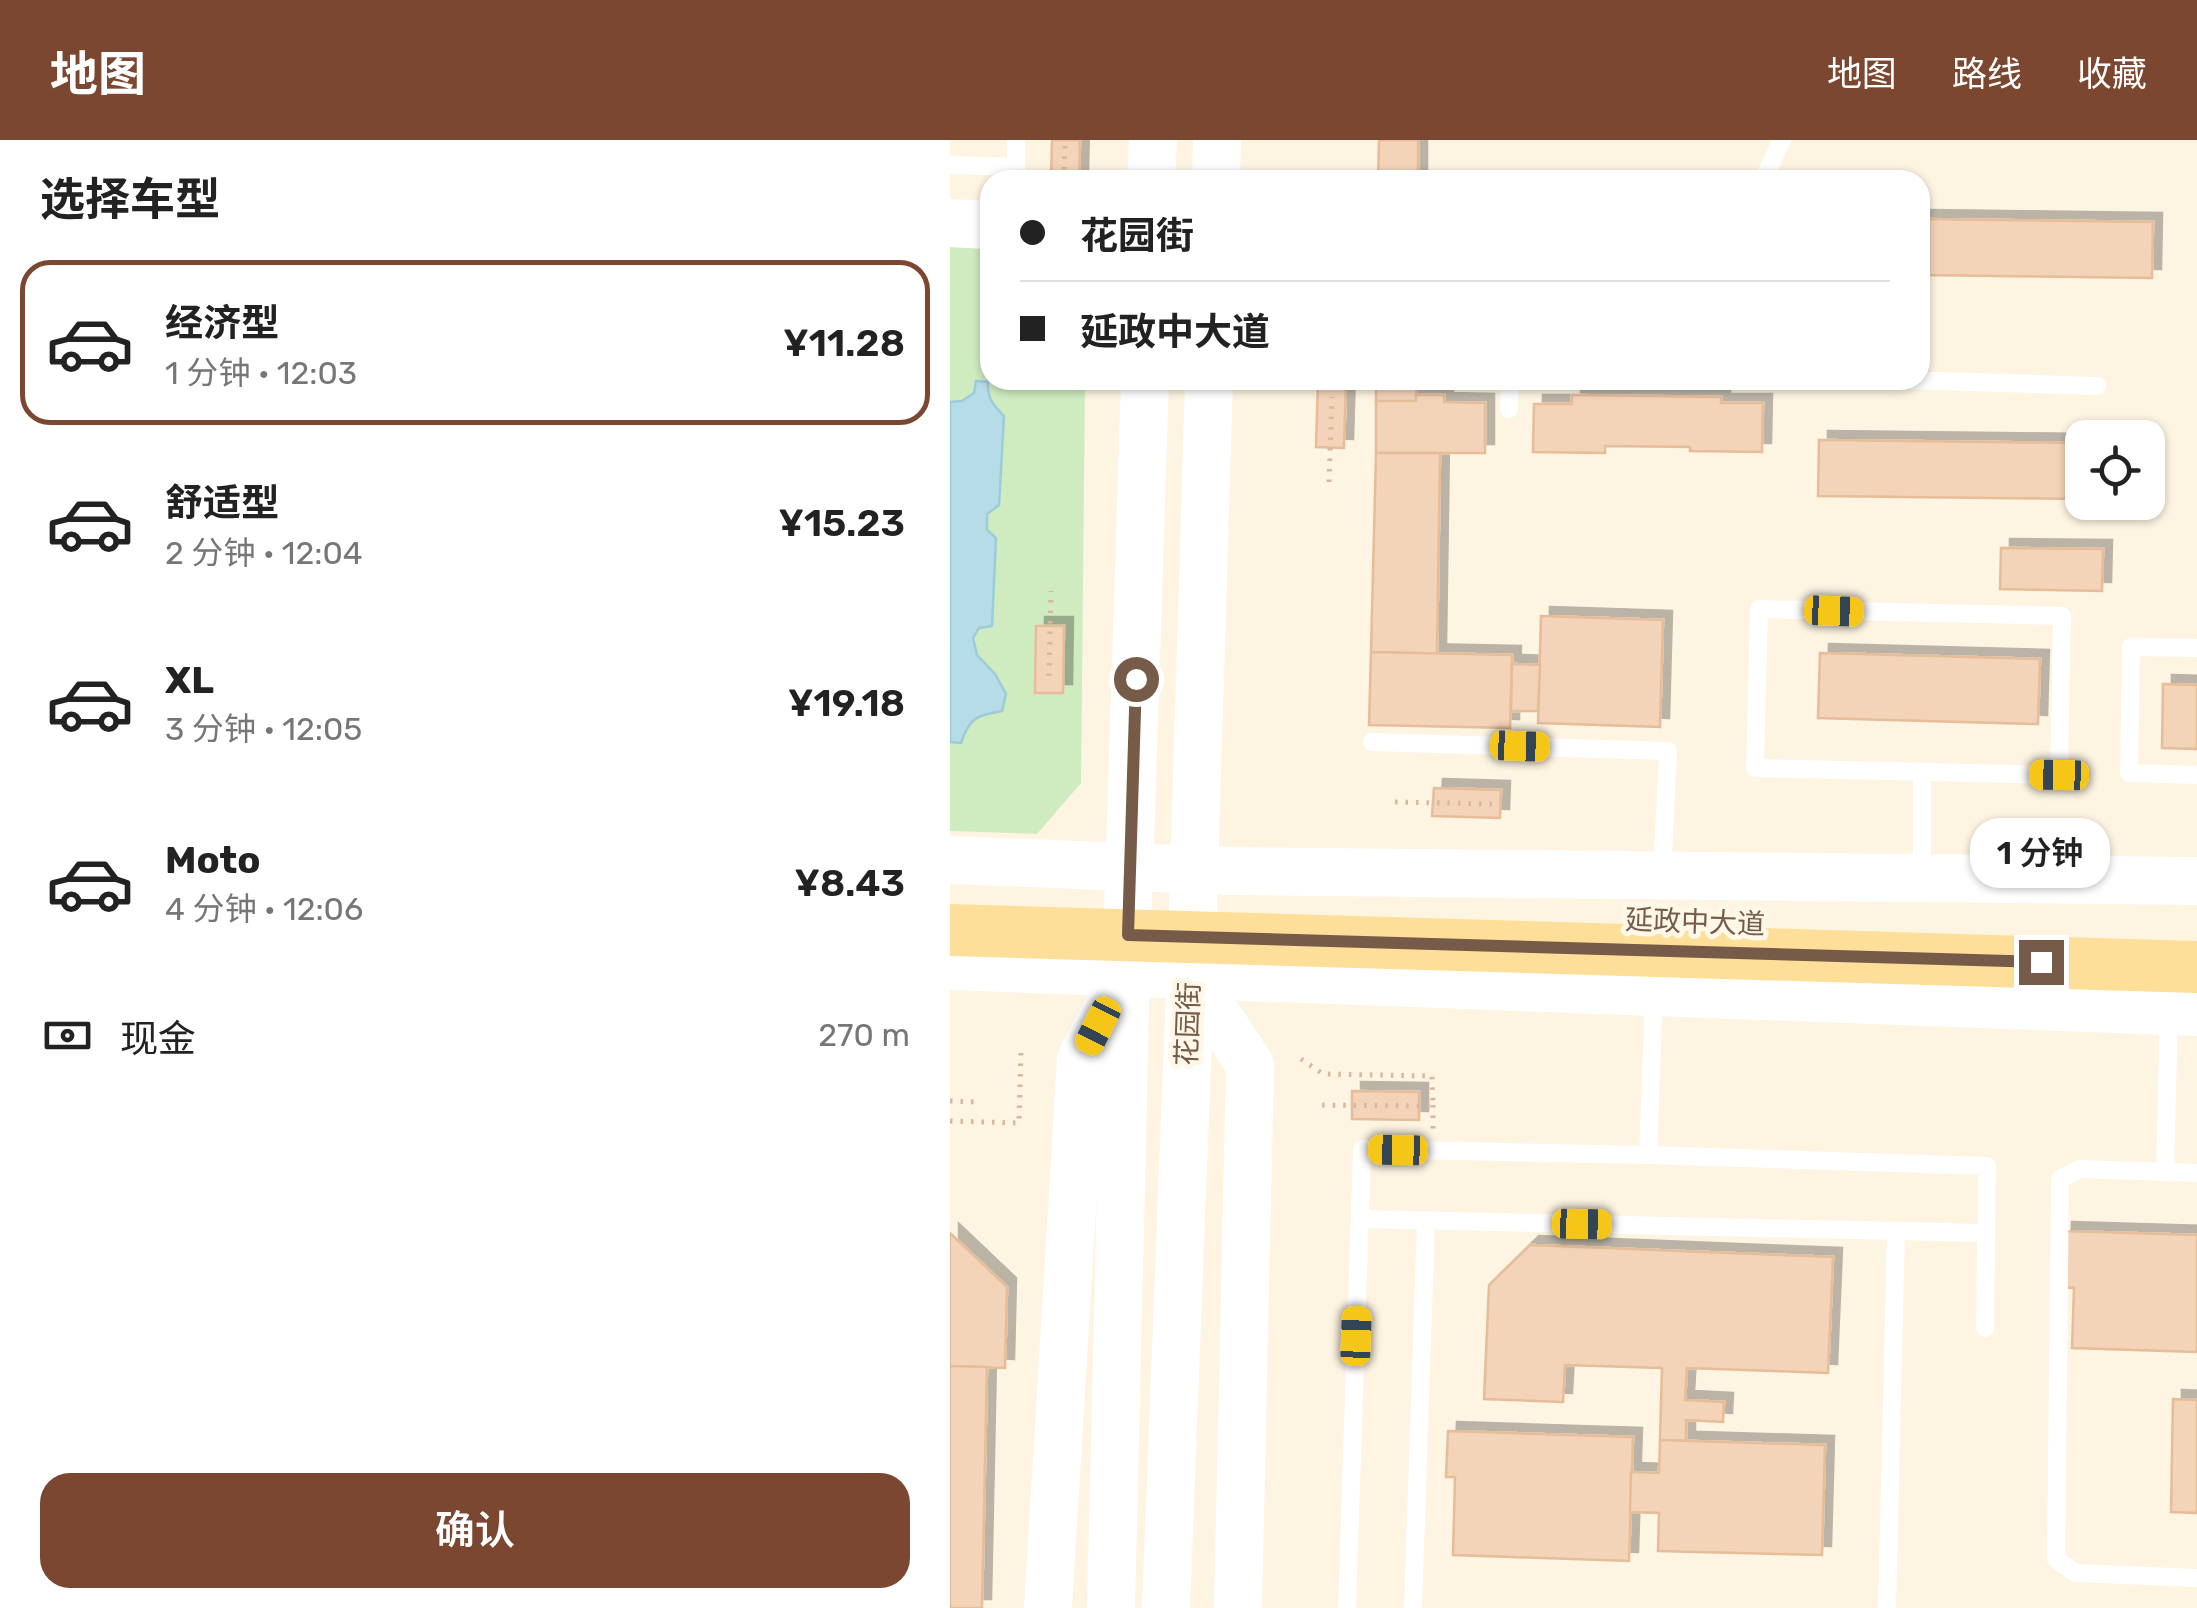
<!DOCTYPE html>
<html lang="zh">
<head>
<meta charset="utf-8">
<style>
	body { margin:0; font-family:Rubik,"Noto Sans SC",sans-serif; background:#f2f2f2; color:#222; height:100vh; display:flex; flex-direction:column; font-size:38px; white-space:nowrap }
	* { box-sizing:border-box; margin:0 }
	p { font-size:32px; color:#767676 }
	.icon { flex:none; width:55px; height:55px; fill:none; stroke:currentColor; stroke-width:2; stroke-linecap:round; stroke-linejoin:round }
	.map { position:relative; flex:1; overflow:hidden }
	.panel { display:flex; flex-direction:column; background:#fff; width:950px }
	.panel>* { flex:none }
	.guide { position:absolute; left:30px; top:30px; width:950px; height:220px; border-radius:30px; box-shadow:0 2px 8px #0004; display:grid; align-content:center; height:220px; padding:0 40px; background:#fff }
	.controls { position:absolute; left:1115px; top:280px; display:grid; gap:20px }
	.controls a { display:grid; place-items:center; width:100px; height:100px; border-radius:20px; background:#fff; box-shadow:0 2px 8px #0004; font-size:50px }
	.end { position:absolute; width:45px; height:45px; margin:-22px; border:12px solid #755b48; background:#fff; box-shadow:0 0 0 5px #fff }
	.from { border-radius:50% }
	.bubble { position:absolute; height:70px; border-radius:30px; background:#fff; box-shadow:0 2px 8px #0004; font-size:32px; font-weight:600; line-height:70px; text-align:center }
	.car { position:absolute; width:30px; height:60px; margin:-30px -15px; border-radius:12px; box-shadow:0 0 8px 2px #0007; background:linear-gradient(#f5c518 24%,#345 0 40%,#f5c518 0 76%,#345 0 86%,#f5c518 0) }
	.guide b { display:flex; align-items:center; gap:35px; height:95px; font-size:38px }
	.guide b+b { border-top:2px solid #e0e0e0 }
	.guide i { width:25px; height:25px; background:#222 }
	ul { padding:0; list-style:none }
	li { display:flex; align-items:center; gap:30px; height:165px; margin:0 20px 15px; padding:0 20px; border:5px solid transparent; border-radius:30px }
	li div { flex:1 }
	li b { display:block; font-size:38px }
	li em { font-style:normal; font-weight:600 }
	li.active { border-color:#7c4731 }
	li>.icon { width:90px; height:90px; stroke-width:1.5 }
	h2 { padding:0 40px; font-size:45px; line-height:120px }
	.pay { display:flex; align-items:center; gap:25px; height:110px; padding:0 40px; font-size:38px }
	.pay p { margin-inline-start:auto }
	.primary-button { display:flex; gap:20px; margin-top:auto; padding:20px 40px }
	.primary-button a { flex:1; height:115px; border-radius:30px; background:#7c4731; color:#fff; font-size:40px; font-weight:600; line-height:115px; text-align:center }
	header { display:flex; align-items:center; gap:60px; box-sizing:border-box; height:140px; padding:0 50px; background:#7c4731; color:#fff }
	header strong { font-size:48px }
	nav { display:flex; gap:55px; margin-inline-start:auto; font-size:35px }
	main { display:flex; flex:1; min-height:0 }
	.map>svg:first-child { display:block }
	.green { fill:#cfebc0 }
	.water { fill:#b6dde7; stroke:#9ccbd9; stroke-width:2.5 }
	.building { fill:#f3d4b9; stroke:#e6bc99; stroke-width:2.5; filter:url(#shadow) }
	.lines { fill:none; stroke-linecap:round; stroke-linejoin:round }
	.path { stroke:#d8b79c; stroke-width:5; stroke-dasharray:2.5 8; stroke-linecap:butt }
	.lane { stroke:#fff; stroke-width:18 }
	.secondary { stroke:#fff; stroke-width:48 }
	.primary { stroke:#fedf99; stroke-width:52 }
	.route { stroke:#755b48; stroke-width:12 }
	.labels { text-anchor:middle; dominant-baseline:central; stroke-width:10; stroke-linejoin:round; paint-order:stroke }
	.street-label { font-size:28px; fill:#755b48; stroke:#fff8e9 }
</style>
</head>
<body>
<header>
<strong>地图</strong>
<nav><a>地图</a><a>路线</a><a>收藏</a></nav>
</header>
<main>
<section class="panel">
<h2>选择车型</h2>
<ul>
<li class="active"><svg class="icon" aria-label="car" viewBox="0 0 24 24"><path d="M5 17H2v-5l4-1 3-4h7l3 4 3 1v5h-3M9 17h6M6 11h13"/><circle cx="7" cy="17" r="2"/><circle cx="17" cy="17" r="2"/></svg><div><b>经济型</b><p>1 分钟 · 12:03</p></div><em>¥11.28</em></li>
<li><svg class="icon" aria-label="car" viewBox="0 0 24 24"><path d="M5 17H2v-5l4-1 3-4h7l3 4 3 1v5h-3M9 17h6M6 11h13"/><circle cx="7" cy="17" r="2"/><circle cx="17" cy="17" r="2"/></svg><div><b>舒适型</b><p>2 分钟 · 12:04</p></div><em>¥15.23</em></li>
<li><svg class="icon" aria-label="car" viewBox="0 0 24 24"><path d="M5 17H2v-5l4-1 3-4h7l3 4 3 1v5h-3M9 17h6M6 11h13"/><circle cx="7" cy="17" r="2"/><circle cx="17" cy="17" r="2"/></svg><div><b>XL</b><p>3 分钟 · 12:05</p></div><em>¥19.18</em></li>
<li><svg class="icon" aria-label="car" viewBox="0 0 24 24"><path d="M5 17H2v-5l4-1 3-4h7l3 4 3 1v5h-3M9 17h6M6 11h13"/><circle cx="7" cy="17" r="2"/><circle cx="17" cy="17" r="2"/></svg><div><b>Moto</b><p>4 分钟 · 12:06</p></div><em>¥8.43</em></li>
</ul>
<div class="pay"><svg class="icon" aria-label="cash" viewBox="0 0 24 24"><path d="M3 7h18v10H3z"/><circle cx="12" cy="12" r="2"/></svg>现金<p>270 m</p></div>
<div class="primary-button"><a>确认</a></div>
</section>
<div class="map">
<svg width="1247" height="1468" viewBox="0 0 1247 1468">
	<defs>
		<filter id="shadow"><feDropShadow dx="9" dy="-9" stdDeviation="0" flood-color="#0004"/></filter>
	</defs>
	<rect width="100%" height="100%" fill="#fdf4e2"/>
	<path class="green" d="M 0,107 L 40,109 L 40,240 L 135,240 L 131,643 L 87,694 L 0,691 Z"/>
	<path class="water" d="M 26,241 L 38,242 C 37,258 43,265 54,276 L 49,365 L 37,374 L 37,390 L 46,398 L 42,486 L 29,488 L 23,498 L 27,515 L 45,534 L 56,554 L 52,571 C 27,575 19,578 11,603 L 0,602 L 0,262 L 12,261 L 24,253 Z"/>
	<g class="building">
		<path d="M 102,0 L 130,0 L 129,40 L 101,40 Z"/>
		<path d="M 429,0 L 468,0 L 468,40 L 428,40 Z"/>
		<path d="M 970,79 L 1203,82 L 1202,138 L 970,135 Z"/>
		<path d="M 368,240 L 396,241 L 394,308 L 366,307 Z"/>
		<rect x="426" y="240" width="40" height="21"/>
		<path d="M 466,255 L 494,255 L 494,262 L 535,263 L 535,313 L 426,313 L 426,261 L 466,261 Z"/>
		<path d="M 622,255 L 771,257 L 771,263 L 813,263 L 812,312 L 740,311 L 740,307 L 655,306 L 655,313 L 583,312 L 584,264 L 622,264 Z"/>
		<path d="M 869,300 L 1132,303 L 1132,359 L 868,356 Z"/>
		<path d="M 426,313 L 490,313 L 487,514 L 421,512 Z"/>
		<path d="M 1051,408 L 1153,409 L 1152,451 L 1050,449 Z"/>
		<path d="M 591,476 L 713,480 L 710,587 L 588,583 Z"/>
		<path d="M 86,486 L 114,486 L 113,553 L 85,553 Z"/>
		<path d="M 421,512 L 562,515 L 560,588 L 419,585 Z"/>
		<path d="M 870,513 L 1090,519 L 1088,584 L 868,578 Z"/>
		<path d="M 562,524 L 590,525 L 588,571 L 561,571 Z"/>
		<path d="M 1213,544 L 1247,545 L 1247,609 L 1212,608 Z"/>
		<path d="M 484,648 L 551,650 L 550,678 L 482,676 Z"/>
		<path d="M 402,951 L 469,952 L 469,980 L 402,979 Z"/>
		<path d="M 1113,1091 L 1247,1095 L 1247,1212 L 1122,1208 L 1124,1148 L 1111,1147 Z"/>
		<path d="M 0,1093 L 57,1147 L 55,1228 L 0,1226 Z"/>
		<path d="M 580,1105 L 883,1117 L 878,1233 L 737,1228 L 735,1260 L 774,1262 L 773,1282 L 736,1280 L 736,1301 L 710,1300 L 712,1228 L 615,1225 L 613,1262 L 534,1259 L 539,1145 Z"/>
		<path d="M 0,1226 L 37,1227 L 32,1468 L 0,1468 Z"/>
		<path d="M 1223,1259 L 1247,1260 L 1247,1373 L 1221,1372 Z"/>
		<path d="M 498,1291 L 683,1297 L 679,1421 L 503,1415 L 505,1337 L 496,1337 Z"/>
		<path d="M 710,1300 L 875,1305 L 872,1415 L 708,1411 L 709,1373 L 680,1372 L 681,1332 L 709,1333 Z"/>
	</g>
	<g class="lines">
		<g class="path">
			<path d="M 114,40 L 115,1"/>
			<path d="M 379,342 L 382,257"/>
			<path d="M 99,536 L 101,451"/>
			<path d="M 445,662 L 543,664"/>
			<path d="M 351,919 L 373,934 L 482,936 L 483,965 L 469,966 L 367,965"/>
			<path d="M 0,961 L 26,962"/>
			<path d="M 483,965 L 483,992"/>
			<path d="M 0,981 L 69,983 L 71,910"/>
		</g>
		<g class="lane">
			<path d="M 0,25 L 66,27"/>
			<path d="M 66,40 L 66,0"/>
			<path d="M 813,40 L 832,0"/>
			<path d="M 955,240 L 1147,246"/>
			<path d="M 559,269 L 560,240"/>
			<path d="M 809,469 L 1112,476 L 1109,635 L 805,628 Z"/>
			<path d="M 1247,508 L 1181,507 L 1179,633 L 1247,635"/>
			<path d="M 422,602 L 718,611 L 712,734"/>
			<path d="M 972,632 L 972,737"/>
			<path d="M 698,1015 L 704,852"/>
			<path d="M 1215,1032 L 1219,871"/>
			<path d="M 1247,1033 L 1130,1029 L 1110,1039 L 1106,1419 L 1125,1433 L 1247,1438"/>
			<path d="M 410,1079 L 1035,1093"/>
			<path d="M 397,1468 L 412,1009 L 698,1015 L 1037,1026 L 1035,1188"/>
			<path d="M 463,1468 L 476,1080"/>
			<path d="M 937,1468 L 946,1091"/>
		</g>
		<g class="secondary">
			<path d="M 201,40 L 203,0"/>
			<path d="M 266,40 L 267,0"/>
			<path d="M 0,83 L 40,85"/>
			<path d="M 0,720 L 280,731 L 1247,741"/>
			<path d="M 0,826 L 1247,872"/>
			<path d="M 240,834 L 300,925 L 288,1468"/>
			<path d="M 98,1468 L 131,919 L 170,843"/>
			<path d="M 161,1468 L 176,831 L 195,240"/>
			<path d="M 216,1468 L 243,769 L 259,240"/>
		</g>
		<path class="primary" d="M 0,790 L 1247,827"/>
	</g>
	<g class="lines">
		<path class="route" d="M 186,539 L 178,795 L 1091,822"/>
	</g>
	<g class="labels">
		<g class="street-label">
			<text transform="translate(745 782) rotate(2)">延政中大道</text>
			<text transform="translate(238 884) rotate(-88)">花园街</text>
		</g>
	</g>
</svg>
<div class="controls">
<a><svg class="icon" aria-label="locate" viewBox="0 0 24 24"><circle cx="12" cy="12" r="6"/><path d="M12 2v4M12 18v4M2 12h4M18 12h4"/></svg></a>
</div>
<i class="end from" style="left:186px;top:539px"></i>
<i class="end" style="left:1091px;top:822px"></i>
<div class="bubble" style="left:1020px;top:678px;width:140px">1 分钟</div>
<i class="car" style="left:884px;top:471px;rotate:92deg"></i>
<i class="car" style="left:570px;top:606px;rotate:92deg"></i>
<i class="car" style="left:1109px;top:635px;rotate:271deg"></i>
<i class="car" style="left:148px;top:886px;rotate:207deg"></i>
<i class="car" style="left:448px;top:1010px;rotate:271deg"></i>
<i class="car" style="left:632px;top:1084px;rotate:91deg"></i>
<i class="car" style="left:406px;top:1196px;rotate:2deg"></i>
<div class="guide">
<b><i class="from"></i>花园街</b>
<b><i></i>延政中大道</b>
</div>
</div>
</main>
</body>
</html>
